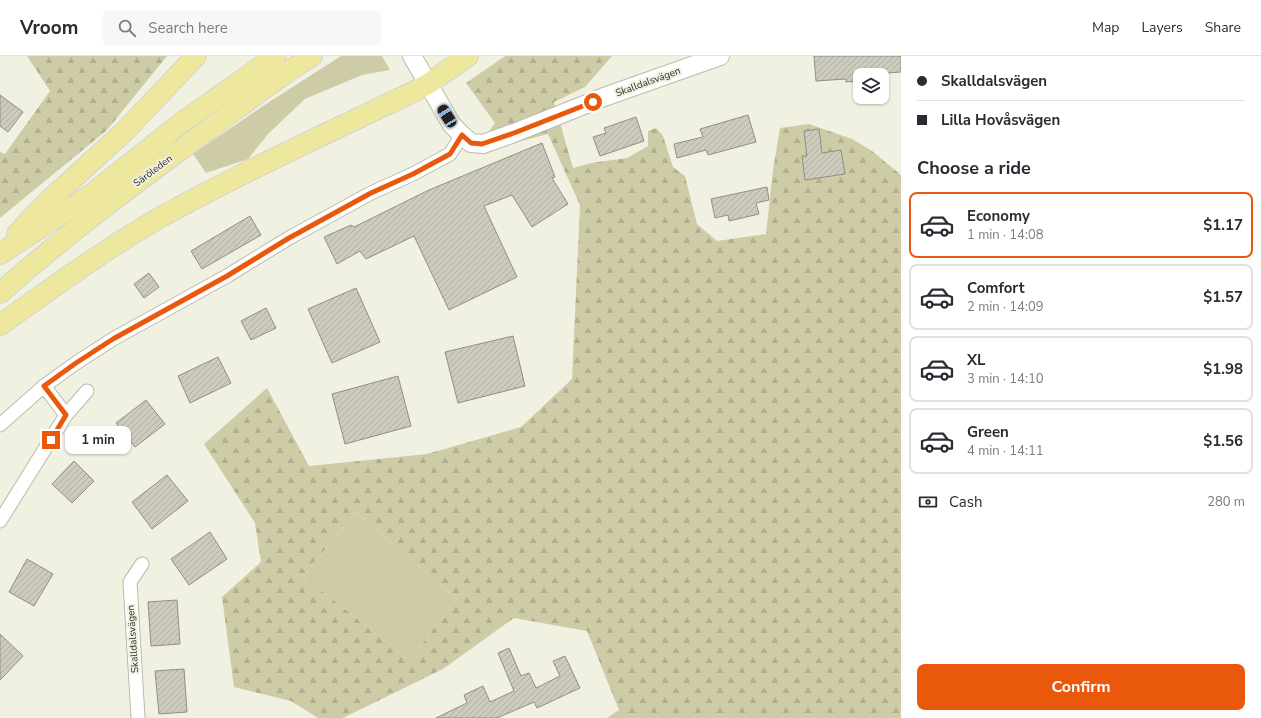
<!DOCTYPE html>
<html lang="en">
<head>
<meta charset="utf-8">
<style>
	body { margin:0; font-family:"Nunito Sans",sans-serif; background:#f7f7f7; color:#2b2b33; height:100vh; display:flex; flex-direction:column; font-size:15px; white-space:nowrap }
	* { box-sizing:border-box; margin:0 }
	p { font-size:13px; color:#7c7c81 }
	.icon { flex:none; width:22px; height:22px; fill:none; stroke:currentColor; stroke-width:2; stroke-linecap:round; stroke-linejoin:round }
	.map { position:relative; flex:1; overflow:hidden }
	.details { display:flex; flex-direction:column; background:#fff; width:360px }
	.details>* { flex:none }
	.guide { display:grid; align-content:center; height:88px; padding:0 16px; background:#fff }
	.controls { position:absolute; left:853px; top:12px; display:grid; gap:8px }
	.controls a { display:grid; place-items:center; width:36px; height:36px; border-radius:8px; background:#fff; box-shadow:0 1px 3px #0004; font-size:20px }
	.end { position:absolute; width:18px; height:18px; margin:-9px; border:5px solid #ea580c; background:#fff; box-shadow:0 0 0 2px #fff }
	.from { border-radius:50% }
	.bubble { position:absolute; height:28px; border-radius:8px; background:#fff; box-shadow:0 1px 3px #0004; font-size:13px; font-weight:700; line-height:28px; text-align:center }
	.car { position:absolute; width:12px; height:24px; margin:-12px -6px; border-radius:5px; box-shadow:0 0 3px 1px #0007; background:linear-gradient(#222 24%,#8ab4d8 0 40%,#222 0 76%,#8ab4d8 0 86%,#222 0) }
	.guide b { display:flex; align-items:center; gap:14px; height:38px; font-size:15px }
	.guide b+b { border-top:1px solid #e1e1e2 }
	.guide i { width:10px; height:10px; background:#2b2b33 }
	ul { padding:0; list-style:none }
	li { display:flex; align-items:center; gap:12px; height:66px; margin:0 8px 6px; padding:0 8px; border:2px solid #e1e1e2; border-radius:8px }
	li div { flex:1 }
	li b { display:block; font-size:15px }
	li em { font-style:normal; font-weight:700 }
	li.current { border-color:#ea580c }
	li>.icon { width:36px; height:36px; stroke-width:1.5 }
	h2 { padding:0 16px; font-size:18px; line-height:48px }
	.pay { display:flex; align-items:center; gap:10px; height:44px; padding:0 16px; font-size:15px }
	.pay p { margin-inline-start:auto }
	.action { display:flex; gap:8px; margin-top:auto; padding:8px 16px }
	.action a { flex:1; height:46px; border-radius:8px; background:#ea580c; color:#fff; font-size:16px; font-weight:700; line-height:46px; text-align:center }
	header { display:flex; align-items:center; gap:24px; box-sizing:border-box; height:56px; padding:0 20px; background:#fff; border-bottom:1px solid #e1e1e2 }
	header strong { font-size:19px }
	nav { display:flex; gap:22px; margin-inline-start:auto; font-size:14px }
	.search { width:280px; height:36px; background:#f7f7f7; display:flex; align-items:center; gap:10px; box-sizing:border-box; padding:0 14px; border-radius:8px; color:#7c7c81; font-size:15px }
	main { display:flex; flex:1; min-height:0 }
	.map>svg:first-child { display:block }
	.green { fill:#cecca6 }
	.forest { fill:url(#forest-firs); fill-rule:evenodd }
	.building { fill:url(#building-hatch); stroke:#908f82 }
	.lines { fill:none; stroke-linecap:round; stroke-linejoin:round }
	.street-casing { stroke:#bbbbad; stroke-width:15 }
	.secondary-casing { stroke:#bbbbad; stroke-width:20 }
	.primary-casing { stroke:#d4d4d3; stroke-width:22 }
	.street { stroke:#fff; stroke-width:13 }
	.secondary { stroke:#fff; stroke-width:18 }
	.primary { stroke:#ede89e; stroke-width:20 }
	.route { stroke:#ea580c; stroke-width:5 }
	.labels { text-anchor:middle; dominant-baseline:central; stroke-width:4; stroke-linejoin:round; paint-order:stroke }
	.street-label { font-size:10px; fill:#292924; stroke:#f1f1e2 }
</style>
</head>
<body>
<header>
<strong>Vroom</strong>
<div class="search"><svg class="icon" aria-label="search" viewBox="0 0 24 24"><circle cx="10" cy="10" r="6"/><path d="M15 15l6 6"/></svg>Search here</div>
<nav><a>Map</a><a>Layers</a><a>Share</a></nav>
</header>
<main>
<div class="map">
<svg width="901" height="662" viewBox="0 0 901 662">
	<defs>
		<pattern id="forest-firs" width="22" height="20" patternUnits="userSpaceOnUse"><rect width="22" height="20" fill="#cecca6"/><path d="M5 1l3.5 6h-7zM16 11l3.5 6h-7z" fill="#b1af8f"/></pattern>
		<pattern id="building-hatch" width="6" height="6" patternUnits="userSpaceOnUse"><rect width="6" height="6" fill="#cccbbe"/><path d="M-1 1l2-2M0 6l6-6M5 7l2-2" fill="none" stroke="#afaea3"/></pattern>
	</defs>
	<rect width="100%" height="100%" fill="#f1f1e2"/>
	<g class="green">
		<path d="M 341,0 L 382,0 L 390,14 L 362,19 L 305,43 L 269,77 L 248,103 L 206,117 L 193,98 L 266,48 Z"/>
		<path d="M 356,456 L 457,543 L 409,604 L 303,520 Z"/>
	</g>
	<g class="forest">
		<path d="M 27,0 L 167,0 L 107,74 L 0,162 L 0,96 L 5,98 L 50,35 Z"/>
		<path d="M 505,0 L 612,0 L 585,31 L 554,46 L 573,112 L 591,107 L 627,102 L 648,90 L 648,75 L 656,72 L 663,80 L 673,111 L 685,120 L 697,168 L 717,185 L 766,178 L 773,114 L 780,72 L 809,68 L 852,83 L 872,95 L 901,119 L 901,662 L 607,662 L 619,654 L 587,575 L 514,562 L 443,613 L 343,662 L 318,662 L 291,645 L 234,631 L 222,541 L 261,506 L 255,467 L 204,388 L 267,332 L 309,410 L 427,398 L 521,371 L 572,323 L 580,149 L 548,78 L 473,97 L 495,67 L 466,27 ZM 356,456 L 457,543 L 409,604 L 303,520 Z"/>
	</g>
	<g class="building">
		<path d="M 814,0 L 901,0 L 901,16 L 860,19 L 860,25 L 846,26 L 846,23 L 816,25 Z"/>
		<path d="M 0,39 L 23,56 L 8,76 L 0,70 Z"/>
		<path d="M 748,59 L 756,86 L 708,99 L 706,94 L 677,102 L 674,88 L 703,81 L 700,73 Z"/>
		<path d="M 636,61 L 644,85 L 600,100 L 593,81 L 606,77 L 604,72 Z"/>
		<path d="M 819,73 L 822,97 L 841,94 L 845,118 L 805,124 L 802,100 L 807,100 L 804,75 Z"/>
		<path d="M 542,87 L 555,121 L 552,122 L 568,148 L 532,171 L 512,139 L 484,150 L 517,221 L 449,254 L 414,180 L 366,203 L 360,195 L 337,208 L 324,181 L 351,169 L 354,171 L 429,134 Z"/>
		<path d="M 767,131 L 769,144 L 756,147 L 759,158 L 729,165 L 728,159 L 715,162 L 711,143 Z"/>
		<path d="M 250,160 L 261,179 L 202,213 L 191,195 Z"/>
		<path d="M 149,217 L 159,231 L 144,242 L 134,228 Z"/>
		<path d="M 356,232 L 380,286 L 332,307 L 308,253 Z"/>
		<path d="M 266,252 L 276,272 L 251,284 L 241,265 Z"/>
		<path d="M 513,280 L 525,330 L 458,347 L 445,296 Z"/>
		<path d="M 218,301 L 231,327 L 190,347 L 178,320 Z"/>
		<path d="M 398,320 L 411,370 L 345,388 L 332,338 Z"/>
		<path d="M 146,344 L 165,368 L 135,391 L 116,367 Z"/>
		<path d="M 74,405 L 94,425 L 72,447 L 52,428 Z"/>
		<path d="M 167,419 L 188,445 L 152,473 L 132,446 Z"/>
		<path d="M 210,476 L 227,503 L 189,529 L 171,503 Z"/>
		<path d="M 27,503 L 53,518 L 34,550 L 9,536 Z"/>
		<path d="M 177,544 L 180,588 L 151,590 L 148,546 Z"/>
		<path d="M 0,578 L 23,600 L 0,624 Z"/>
		<path d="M 509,592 L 521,620 L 529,617 L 536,632 L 560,620 L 553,605 L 565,600 L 580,632 L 537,652 L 534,646 L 497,662 L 436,662 L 467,647 L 464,639 L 483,630 L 490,646 L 514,635 L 498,597 Z"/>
		<path d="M 184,613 L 187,656 L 159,658 L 155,615 Z"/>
	</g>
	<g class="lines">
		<g class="street-casing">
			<g id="street">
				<path d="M 44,330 L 66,359"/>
				<path d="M 0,369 L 44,330 L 76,307 L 113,283 L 227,220 L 289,182 L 371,137 L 413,118 L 450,98 L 462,79"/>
				<path d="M 0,465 L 66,359 L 87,335"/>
				<path d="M 138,662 L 130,526 L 142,508"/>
			</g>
		</g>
		<g class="secondary-casing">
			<path id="secondary" d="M 412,0 L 452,69 L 462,79 L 471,87 L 483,88 L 514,77 L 604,41 L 720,0"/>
		</g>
		<g class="primary-casing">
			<g id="primary">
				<path d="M 17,178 L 45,148 L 124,76 L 196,0"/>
				<path d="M 0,198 L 89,140 L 181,67 L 276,0"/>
				<path d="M 0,237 C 65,179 135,127 205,76 C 241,50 275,23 312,0"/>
				<path d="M 0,269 C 52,232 105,193 161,161 C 244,115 330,76 415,35 L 428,28 L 468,0"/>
			</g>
		</g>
		<use href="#street" class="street"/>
		<use href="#secondary" class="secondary"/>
		<use href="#primary" class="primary"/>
	</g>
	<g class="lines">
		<path class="route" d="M 51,384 L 66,359 L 44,330 L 76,307 L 113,283 L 227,220 L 289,182 L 371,137 L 413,118 L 450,98 L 462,79 L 471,87 L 482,88 L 514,77 L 593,46"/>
	</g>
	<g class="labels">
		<g class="street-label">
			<text transform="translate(648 26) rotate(-20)">Skalldalsvägen</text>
			<text transform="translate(153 115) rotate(-37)">Säröleden</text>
			<text transform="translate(133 583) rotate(-94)">Skalldalsvägen</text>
		</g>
	</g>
</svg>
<div class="controls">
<a><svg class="icon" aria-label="layers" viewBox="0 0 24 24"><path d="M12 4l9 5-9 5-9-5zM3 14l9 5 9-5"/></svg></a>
</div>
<i class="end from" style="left:593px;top:46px"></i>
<i class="end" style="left:51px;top:384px"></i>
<div class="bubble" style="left:65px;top:370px;width:66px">1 min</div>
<i class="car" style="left:447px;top:60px;rotate:328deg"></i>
</div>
<section class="details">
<div class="guide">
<b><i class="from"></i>Skalldalsvägen</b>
<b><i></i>Lilla Hovåsvägen</b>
</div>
<h2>Choose a ride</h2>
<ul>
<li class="current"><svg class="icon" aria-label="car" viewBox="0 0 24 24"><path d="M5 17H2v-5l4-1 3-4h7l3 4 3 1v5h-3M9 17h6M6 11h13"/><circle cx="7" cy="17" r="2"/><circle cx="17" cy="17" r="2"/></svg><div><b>Economy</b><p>1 min · 14:08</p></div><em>$1.17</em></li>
<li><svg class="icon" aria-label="car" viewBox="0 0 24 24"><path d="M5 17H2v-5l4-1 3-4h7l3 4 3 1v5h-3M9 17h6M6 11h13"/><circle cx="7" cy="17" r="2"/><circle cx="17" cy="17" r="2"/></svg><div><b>Comfort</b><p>2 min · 14:09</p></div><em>$1.57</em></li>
<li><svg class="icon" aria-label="car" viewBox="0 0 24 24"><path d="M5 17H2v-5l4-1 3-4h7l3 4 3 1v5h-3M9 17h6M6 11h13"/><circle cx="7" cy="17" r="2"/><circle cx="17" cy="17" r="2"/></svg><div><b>XL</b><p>3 min · 14:10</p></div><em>$1.98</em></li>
<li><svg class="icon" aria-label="car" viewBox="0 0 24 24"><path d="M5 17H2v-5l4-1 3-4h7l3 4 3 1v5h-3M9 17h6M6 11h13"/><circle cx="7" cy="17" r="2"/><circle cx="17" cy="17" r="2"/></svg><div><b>Green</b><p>4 min · 14:11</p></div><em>$1.56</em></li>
</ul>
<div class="pay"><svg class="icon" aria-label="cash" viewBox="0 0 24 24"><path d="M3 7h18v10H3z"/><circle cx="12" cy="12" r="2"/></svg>Cash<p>280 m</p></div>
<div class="action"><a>Confirm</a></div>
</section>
</main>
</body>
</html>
